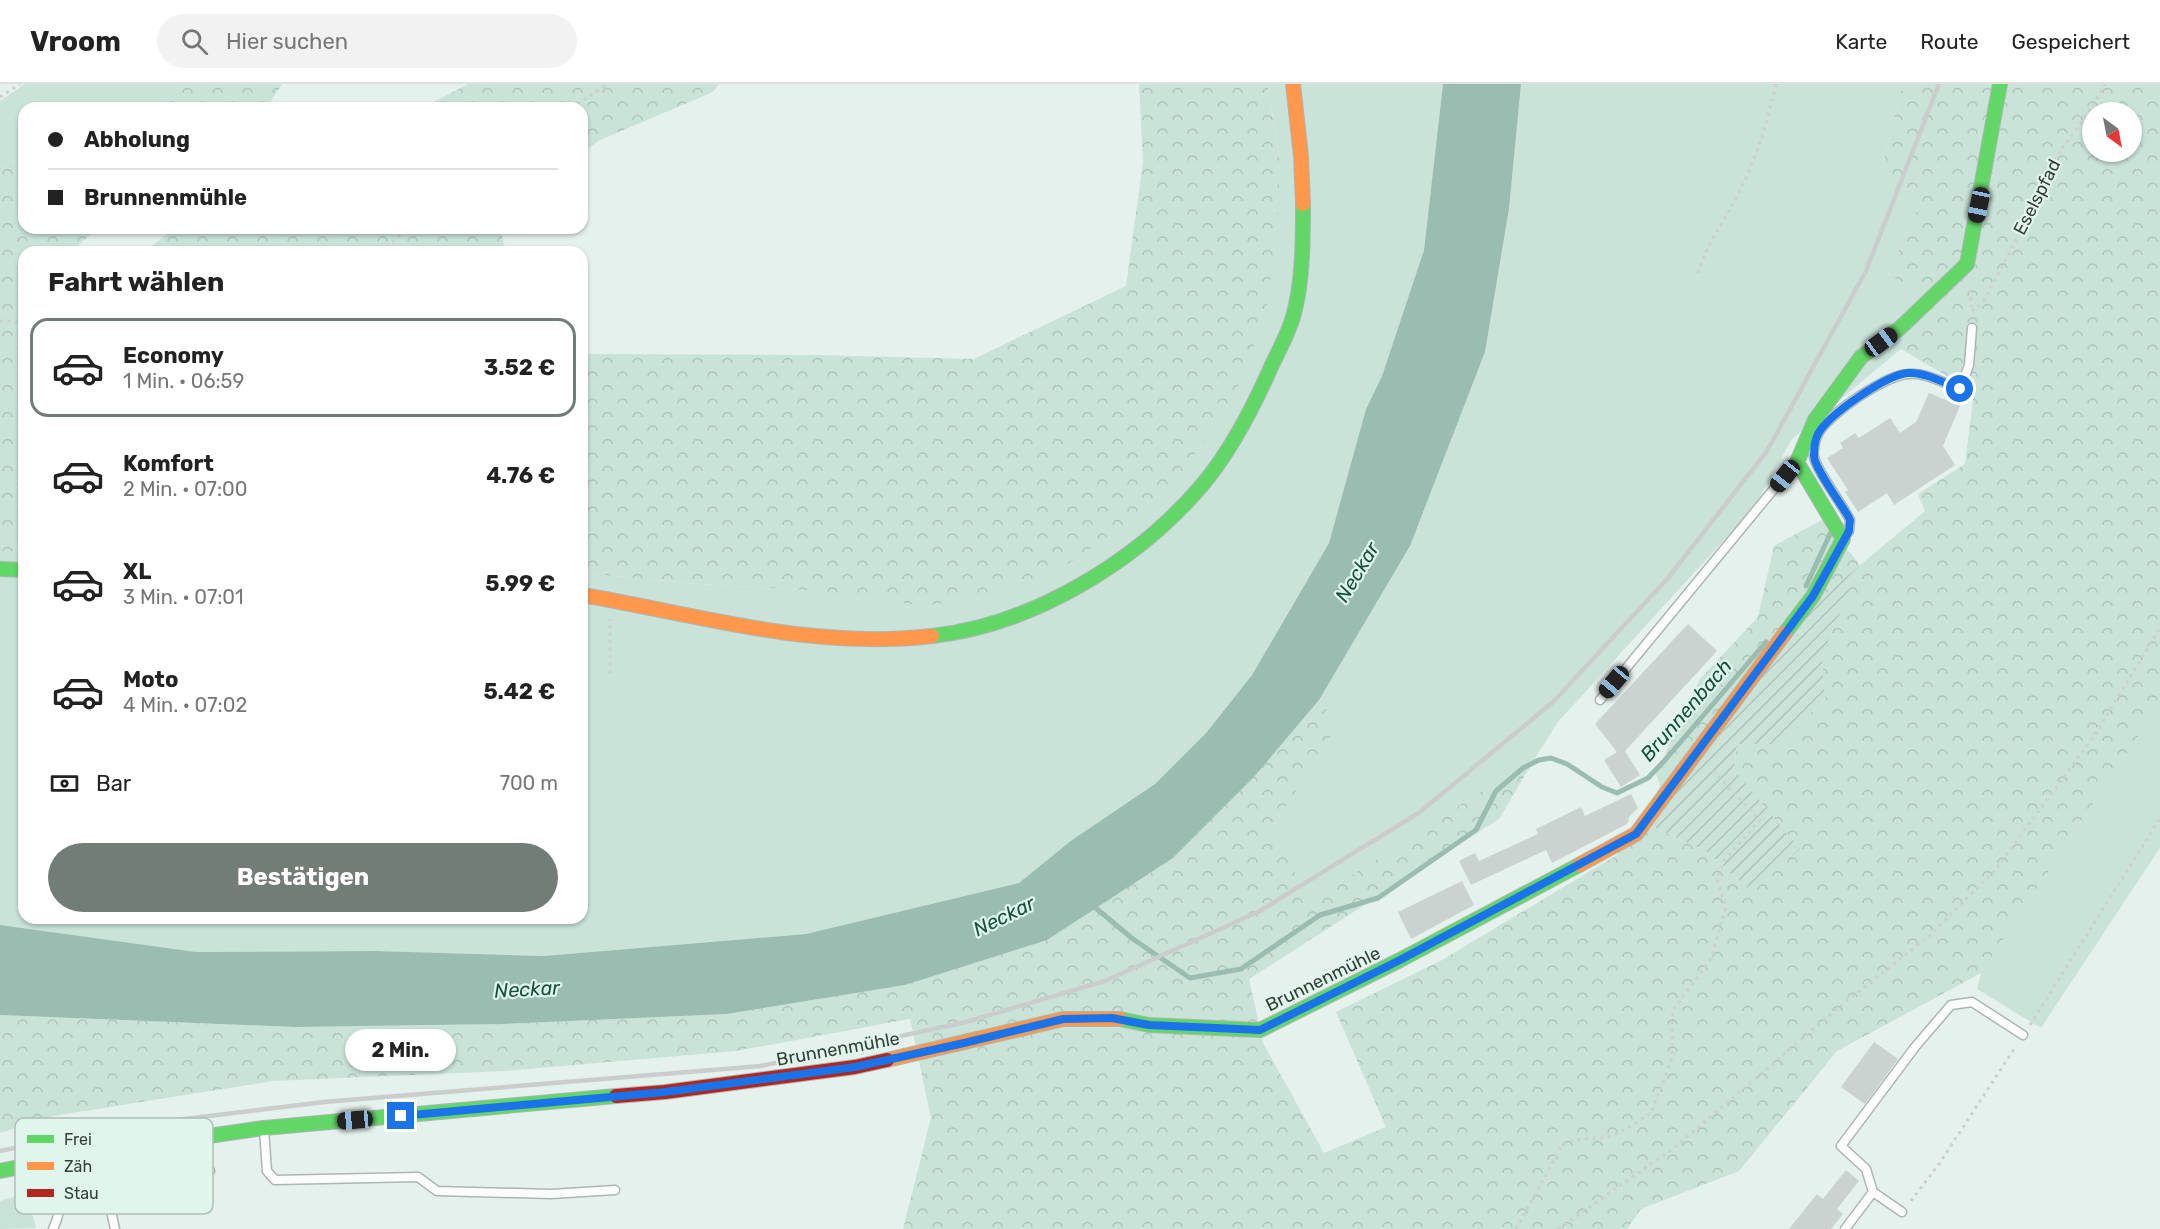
<!DOCTYPE html>
<html lang="de">
<head>
<meta charset="utf-8">
<style>
	body { margin:0; font-family:Rubik,sans-serif; background:#f2f2f2; color:#222; height:100vh; display:flex; flex-direction:column; font-size:22px; white-space:nowrap }
	* { box-sizing:border-box; margin:0 }
	p { font-size:20px; color:#767676 }
	.icon { flex:none; width:33px; height:33px; fill:none; stroke:currentColor; stroke-width:2; stroke-linecap:round; stroke-linejoin:round }
	.map { position:relative; flex:1; overflow:hidden }
	.sheet { position:absolute; left:18px; top:162px; width:570px; height:678px; display:flex; flex-direction:column; background:#fff; border-radius:18px; box-shadow:0 2px 4px #0004 }
	.sheet>* { flex:none }
	.banner { position:absolute; left:18px; top:18px; width:570px; height:132px; border-radius:18px; box-shadow:0 2px 4px #0004; display:grid; align-content:center; height:132px; padding:0 30px; background:#fff }
	.needle { width:39px; rotate:148deg }
	.controls { position:absolute; left:2082px; top:18px; display:grid; gap:12px }
	.controls a { display:grid; place-items:center; width:60px; height:60px; border-radius:50%; background:#fff; box-shadow:0 2px 4px #0004; font-size:30px }
	.end { position:absolute; width:27px; height:27px; margin:-14px; border:8px solid #1a73e8; background:#fff; box-shadow:0 0 0 3px #fff }
	.from { border-radius:50% }
	.bubble { position:absolute; height:42px; border-radius:21px; background:#fff; box-shadow:0 2px 4px #0004; font-size:20px; font-weight:700; line-height:42px; text-align:center }
	.car { position:absolute; width:18px; height:36px; margin:-18px -9px; border-radius:8px; box-shadow:0 0 4px 2px #0007; background:linear-gradient(#222 24%,#8ab4d8 0 40%,#222 0 76%,#8ab4d8 0 86%,#222 0) }
	.banner b { display:flex; align-items:center; gap:21px; height:57px; font-size:22px }
	.banner b+b { border-top:2px solid #e0e0e0 }
	.banner i { width:15px; height:15px; background:#222 }
	ul { padding:0; list-style:none }
	li { display:flex; align-items:center; gap:18px; height:99px; margin:0 12px 9px; padding:0 18px; border:3px solid transparent; border-radius:18px }
	li div { flex:1 }
	li b { display:block; font-size:22px }
	li em { font-style:normal; font-weight:700 }
	li.current { border-color:#737d78 }
	li>.icon { width:54px; height:54px; stroke-width:1.5 }
	h2 { padding:0 30px; font-size:27px; line-height:72px }
	.pay { display:flex; align-items:center; gap:15px; height:66px; padding:0 30px; font-size:22px }
	.pay p { margin-inline-start:auto }
	.action { display:flex; gap:12px; margin-top:auto; padding:12px 30px }
	.action a { flex:1; height:69px; border-radius:36px; background:#737d78; color:#fff; font-size:24px; font-weight:700; line-height:69px; text-align:center }
	header { display:flex; align-items:center; gap:36px; box-sizing:border-box; height:84px; padding:0 30px; background:#fff; border-bottom:2px solid #e0e0e0 }
	header strong { font-size:28px }
	nav { display:flex; gap:33px; margin-inline-start:auto; font-size:21px }
	.search { width:420px; height:54px; background:#f2f2f2; display:flex; align-items:center; gap:15px; box-sizing:border-box; padding:0 21px; border-radius:33px; color:#767676; font-size:22px }
	.map>svg:first-child { display:block }
	.green { fill:#c9e3d9 }
	.forest { fill:url(#forest-crowns); fill-rule:evenodd }
	.garden { fill:url(#garden-furrows) }
	.water { fill:#9bbcb0 }
	.lines { fill:none; stroke-linecap:round; stroke-linejoin:round }
	.stream { stroke:#9bbcb0; stroke-width:5 }
	.building { fill:#cad3cf }
	.lane-casing { stroke:#acb6b2; stroke-width:11 }
	.fast-casing { stroke:#acb6b2; stroke-width:16 }
	.slow-casing { stroke:#acb6b2; stroke-width:16 }
	.jam-casing { stroke:#acb6b2; stroke-width:16 }
	.path { stroke:#ccd0ce; stroke-width:3; stroke-dasharray:3 4.5; stroke-linecap:butt }
	.lane { stroke:#fbfdfc; stroke-width:8 }
	.fast { stroke:#63d668; stroke-width:14 }
	.slow { stroke:#ff974d; stroke-width:14 }
	.jam { stroke:#b3261e; stroke-width:14 }
	.rail { stroke:#cacdcc; stroke-width:4.5 }
	.route { stroke:#1a73e8; stroke-width:8 }
	.labels { text-anchor:middle; dominant-baseline:central; stroke-width:4.5; stroke-linejoin:round; paint-order:stroke }
	.street-label { font-size:18px; fill:#353e3a; stroke:#e0f6ed }
	.water-label { font-size:20px; font-style:italic; fill:#185040; stroke:#e0f6ed }
	.key { fill:#e0f6ed; stroke:#adbfb7; stroke-width:1.5 }
	.key-label { font-size:16px; fill:#353e3a }
</style>
</head>
<body>
<header>
<strong>Vroom</strong>
<div class="search"><svg class="icon" aria-label="search" viewBox="0 0 24 24"><circle cx="10" cy="10" r="6"/><path d="M15 15l6 6"/></svg>Hier suchen</div>
<nav><a>Karte</a><a>Route</a><a>Gespeichert</a></nav>
</header>
<div class="map">
<svg width="2160" height="1145" viewBox="0 0 2160 1145">
	<defs>
		<pattern id="forest-crowns" width="20" height="18" patternUnits="userSpaceOnUse" patternTransform="scale(1.5)"><rect width="20" height="18" fill="#c9e3d9"/><path d="M2 6a3 3 0 1 1 6 0M12 15a3 3 0 1 1 6 0" fill="none" stroke="#adc4bb"/></pattern>
		<pattern id="garden-furrows" width="10" height="10" patternUnits="userSpaceOnUse" patternTransform="scale(1.5)"><rect width="10" height="10" fill="#c9e3d9"/><path d="M-1 1l2-2M0 10L10 0M9 11l2-2" fill="none" stroke="#adc4bb"/></pattern>
	</defs>
	<rect width="100%" height="100%" fill="#e5f1ec"/>
	<g class="green">
		<path d="M 25,0 L 190,0 L 153,24 L 24,24 L 24,72 L 0,84 L 0,17 Z"/>
		<path d="M 1267,0 L 1443,0 L 1424,166 L 1382,292 L 1366,325 L 1329,459 L 1252,591 L 1206,649 L 1155,700 L 1072,756 L 1019,799 L 806,850 L 544,872 L 376,867 L 196,868 L 0,841 L 0,467 L 24,468 L 24,834 L 582,834 L 582,489 L 698,500 L 808,506 L 1131,436 L 1184,386 L 1220,333 L 1280,76 Z"/>
		<path d="M 1521,0 L 1903,0 L 1882,84 L 1921,119 L 1888,190 L 1922,208 L 1901,265 L 1792,355 L 1755,422 L 1557,639 L 1537,671 L 1312,817 L 1270,747 L 1338,642 L 1319,616 L 1410,462 L 1485,268 L 1509,125 Z"/>
		<path d="M 2160,619 L 2160,764 L 2041,944 L 1977,905 L 1981,889 Z"/>
		<path d="M 26,1109 L 36,1144 L 0,1145 L 0,1117 Z"/>
	</g>
	<g class="forest">
		<path d="M 190,0 L 282,0 L 271,17 L 261,24 L 153,24 Z"/>
		<path d="M 468,0 L 719,0 L 713,8 L 600,56 L 582,69 L 582,24 L 422,24 Z"/>
		<path d="M 1139,0 L 1267,0 L 1280,76 L 1277,155 L 1267,222 L 1243,293 L 1220,333 L 1184,386 L 1131,436 L 1065,482 L 994,510 L 925,522 L 808,506 L 698,500 L 582,489 L 582,270 L 816,271 L 974,275 L 1126,202 L 1143,78 Z"/>
		<path d="M 1903,0 L 2160,0 L 2160,619 L 1981,889 L 1837,967 L 1739,1087 L 1641,1125 L 1627,1145 L 903,1145 L 931,1034 L 910,935 L 736,967 L 504,987 L 273,997 L 53,1032 L 0,1049 L 0,931 L 295,943 L 502,940 L 727,930 L 905,901 L 1046,856 L 1173,774 L 1254,693 L 1319,616 L 1338,642 L 1270,747 L 1312,817 L 1537,671 L 1499,735 L 1249,895 L 1263,959 L 1324,1069 L 1386,1043 L 1336,928 L 1442,876 L 1617,771 L 1660,703 L 1656,689 L 1700,595 L 1758,533 L 1774,462 L 1823,435 L 1860,481 L 1925,427 L 1918,410 L 1965,380 L 1974,308 L 1901,265 L 1921,208 L 1888,190 L 1921,119 L 1882,84 ZM 2092,28 L 2132,28 L 2132,68 L 2092,68 ZM 1859,482 L 1822,572 L 1825,615 L 1779,660 L 1737,660 L 1734,686 L 1752,808 L 1707,768 L 1656,744 L 1817,518 Z"/>
		<path d="M 24,72 L 24,144 L 98,144 L 71,168 L 24,168 L 24,468 L 0,467 L 0,84 Z"/>
		<path d="M 175,144 L 500,144 L 506,168 L 144,168 Z"/>
	</g>
	<path class="garden" d="M 1860,481 L 1822,572 L 1825,615 L 1779,660 L 1737,660 L 1734,686 L 1800,765 L 1752,808 L 1707,768 L 1656,744 L 1660,703 L 1817,518 Z"/>
	<path class="water" d="M 1443,0 L 1521,0 L 1509,125 L 1485,268 L 1410,462 L 1319,616 L 1254,693 L 1173,774 L 1047,856 L 905,901 L 727,930 L 502,940 L 295,943 L 0,931 L 0,841 L 196,868 L 376,867 L 544,872 L 806,850 L 1019,799 L 1072,756 L 1155,700 L 1206,649 L 1252,591 L 1329,459 L 1366,325 L 1382,292 L 1424,166 Z"/>
	<g class="lines">
		<g class="stream">
			<path d="M 1806,502 L 1831,448"/>
			<path d="M 1092,821 L 1133,855 L 1190,894 L 1241,885 L 1320,831 L 1378,814 L 1476,746 L 1496,707 L 1523,684 L 1539,676 L 1551,674 L 1567,680 L 1602,703 L 1617,709 L 1648,694 L 1666,675 L 1766,558"/>
		</g>
	</g>
	<g class="building">
		<path d="M 1929,309 L 1960,322 L 1943,362 L 1955,381 L 1894,421 L 1887,409 L 1858,428 L 1845,408 L 1848,406 L 1827,374 L 1843,364 L 1840,359 L 1855,349 L 1859,354 L 1890,334 L 1900,349 L 1916,338 Z"/>
		<path d="M 1688,540 L 1717,567 L 1625,667 L 1640,691 L 1621,703 L 1604,676 L 1617,668 L 1595,640 Z"/>
		<path d="M 1631,710 L 1638,724 L 1628,734 L 1629,736 L 1627,740 L 1552,779 L 1546,766 L 1471,801 L 1459,777 L 1475,769 L 1479,777 L 1538,750 L 1536,745 L 1581,723 L 1585,732 Z"/>
		<path d="M 1462,797 L 1474,821 L 1411,855 L 1398,828 Z"/>
		<path d="M 1874,958 L 1898,975 L 1865,1020 L 1841,1003 Z"/>
		<path d="M 1846,1086 L 1859,1097 L 1837,1125 L 1843,1130 L 1831,1145 L 1789,1145 L 1817,1110 L 1823,1115 Z"/>
	</g>
	<g class="lines">
		<g class="lane-casing">
			<g id="lane">
				<path d="M 1845,452 L 1849,447 L 1850,436 C 1843,421 1815,385 1814,372 C 1813,366 1815,356 1818,350 C 1828,330 1886,291 1908,290 C 1925,288 1944,299 1960,305 L 1969,281 L 1972,244"/>
				<path d="M 1600,616 L 1796,378"/>
				<path d="M 264,1045 L 267,1087 L 275,1096 L 418,1093 L 437,1107 L 551,1110 L 615,1106"/>
				<path d="M 98,1069 L 115,1145"/>
				<path d="M 1873,1108 L 1866,1085 L 1841,1062 L 1915,963 L 1951,921 L 1972,918 L 2023,951"/>
				<path d="M 107,1110 L 210,1087"/>
				<path d="M 53,1145 C 64,1123 60,1101 55,1077"/>
				<path d="M 1845,1145 L 1873,1108 L 1902,1128"/>
			</g>
		</g>
		<g class="fast-casing">
			<g id="fast">
				<path d="M 0,485 L 24,486"/>
				<path d="M 1785,549 L 1813,512 L 1843,455 L 1797,378 L 1815,336 L 1861,273 L 1900,244 L 1967,180 L 2000,0"/>
				<path d="M 932,552 C 1033,541 1138,477 1203,400 C 1232,365 1253,324 1271,283 C 1279,266 1288,250 1293,233 C 1303,199 1303,155 1303,120"/>
				<path d="M 1120,935 L 1149,941 L 1260,946 L 1400,876 L 1579,781"/>
				<path d="M 0,1087 L 98,1068 L 264,1044 L 616,1012"/>
			</g>
		</g>
		<g class="slow-casing">
			<g id="slow">
				<path d="M 1293,0 L 1301,72 L 1303,120"/>
				<path d="M 582,511 C 700,531 811,566 932,552"/>
				<path d="M 1579,781 L 1636,750 L 1785,549"/>
				<path d="M 887,976 L 1063,935 L 1120,935"/>
			</g>
		</g>
		<g class="jam-casing">
			<path id="jam" d="M 616,1012 L 665,1008 L 855,983 L 887,976"/>
		</g>
		<g class="path">
			<path d="M 0,13 L 20,0"/>
			<path d="M 571,24 L 608,0"/>
			<path d="M 381,168 L 408,144"/>
			<path d="M 1698,189 C 1708,156 1730,129 1744,98 C 1759,66 1768,34 1776,0"/>
			<path d="M 1970,206 L 1972,226"/>
			<path d="M 1972,227 L 1983,218 L 1991,204 L 2021,146 L 2048,84 L 2091,25 L 2105,0"/>
			<path d="M 0,237 L 10,237 L 24,241"/>
			<path d="M 610,589 L 610,535"/>
			<path d="M 2030,941 L 2160,734"/>
			<path d="M 1911,1117 L 1939,1080 L 2016,962"/>
			<path d="M 1516,1145 L 1563,1060 C 1578,1053 1594,1056 1609,1052 C 1624,1048 1638,1037 1651,1029 L 1672,974 L 1673,926 L 1711,875 L 1726,823 L 1717,795 L 1724,777 L 1760,736 L 1711,685"/>
			<path d="M 1558,1145 L 1675,1063 L 1838,924 L 1928,853 L 1996,785 L 2094,652 L 2160,544"/>
		</g>
		<use href="#lane" class="lane"/>
		<use href="#fast" class="fast"/>
		<use href="#slow" class="slow"/>
		<use href="#jam" class="jam"/>
		<path class="rail" d="M 0,1067 L 110,1044 L 324,1018 L 761,982 L 966,938 L 1105,897 L 1258,828 L 1420,728 L 1553,618 L 1668,494 L 1767,367 L 1866,187 L 1939,0"/>
	</g>
	<g class="lines">
		<path class="route" d="M 401,1032 L 665,1008 L 855,983 L 964,959 L 1063,935 L 1112,934 L 1149,941 L 1260,946 L 1400,876 L 1636,750 L 1813,512 L 1849,447 L 1850,436 L 1848,432 C 1841,420 1814,383 1814,372 C 1814,365 1815,356 1818,350 C 1829,330 1886,291 1908,289 C 1925,288 1944,299 1960,305"/>
	</g>
	<g class="labels">
		<g class="street-label">
			<text transform="translate(2037 113) rotate(-63)">Eselspfad</text>
			<text transform="translate(1323 895) rotate(-26)">Brunnenmühle</text>
			<text transform="translate(838 965) rotate(-10)">Brunnenmühle</text>
		</g>
		<g class="water-label">
			<text transform="translate(1357 488) rotate(-59)">Neckar</text>
			<text transform="translate(1686 626) rotate(-49)">Brunnenbach</text>
			<text transform="translate(1004 832) rotate(-26)">Neckar</text>
			<text transform="translate(527 905) rotate(-3)">Neckar</text>
		</g>
	</g>
	<rect x="15" y="1034" width="198" height="96" rx="9" class="key"/>
	<rect x="27" y="1051" width="27" height="8" fill="#63d668"/>
	<rect x="27" y="1078" width="27" height="8" fill="#ff974d"/>
	<rect x="27" y="1105" width="27" height="8" fill="#b3261e"/>
	<g class="key-label">
		<text x="64" y="1061">Frei</text>
		<text x="64" y="1088">Zäh</text>
		<text x="64" y="1115">Stau</text>
	</g>
</svg>
<div class="controls">
<a><svg class="needle" viewBox="-14 -14 28 28"><path d="M0-13l5 13h-10z" fill="#e53935"/><path d="M0 13l5-13h-10z" fill="#767676"/></svg></a>
</div>
<i class="end from" style="left:1960px;top:305px"></i>
<i class="end" style="left:401px;top:1032px"></i>
<div class="bubble" style="left:345px;top:945px;width:111px">2 Min.</div>
<i class="car" style="left:1979px;top:121px;rotate:192deg"></i>
<i class="car" style="left:1881px;top:258px;rotate:54deg"></i>
<i class="car" style="left:1785px;top:392px;rotate:219deg"></i>
<i class="car" style="left:1614px;top:598px;rotate:220deg"></i>
<i class="car" style="left:355px;top:1036px;rotate:265deg"></i>
<div class="banner">
<b><i class="from"></i>Abholung</b>
<b><i></i>Brunnenmühle</b>
</div>
<section class="sheet">
<h2>Fahrt wählen</h2>
<ul>
<li class="current"><svg class="icon" aria-label="car" viewBox="0 0 24 24"><path d="M5 17H2v-5l4-1 3-4h7l3 4 3 1v5h-3M9 17h6M6 11h13"/><circle cx="7" cy="17" r="2"/><circle cx="17" cy="17" r="2"/></svg><div><b>Economy</b><p>1 Min. · 06:59</p></div><em>3.52 €</em></li>
<li><svg class="icon" aria-label="car" viewBox="0 0 24 24"><path d="M5 17H2v-5l4-1 3-4h7l3 4 3 1v5h-3M9 17h6M6 11h13"/><circle cx="7" cy="17" r="2"/><circle cx="17" cy="17" r="2"/></svg><div><b>Komfort</b><p>2 Min. · 07:00</p></div><em>4.76 €</em></li>
<li><svg class="icon" aria-label="car" viewBox="0 0 24 24"><path d="M5 17H2v-5l4-1 3-4h7l3 4 3 1v5h-3M9 17h6M6 11h13"/><circle cx="7" cy="17" r="2"/><circle cx="17" cy="17" r="2"/></svg><div><b>XL</b><p>3 Min. · 07:01</p></div><em>5.99 €</em></li>
<li><svg class="icon" aria-label="car" viewBox="0 0 24 24"><path d="M5 17H2v-5l4-1 3-4h7l3 4 3 1v5h-3M9 17h6M6 11h13"/><circle cx="7" cy="17" r="2"/><circle cx="17" cy="17" r="2"/></svg><div><b>Moto</b><p>4 Min. · 07:02</p></div><em>5.42 €</em></li>
</ul>
<div class="pay"><svg class="icon" aria-label="cash" viewBox="0 0 24 24"><path d="M3 7h18v10H3z"/><circle cx="12" cy="12" r="2"/></svg>Bar<p>700 m</p></div>
<div class="action"><a>Bestätigen</a></div>
</section>
</div>
</body>
</html>
